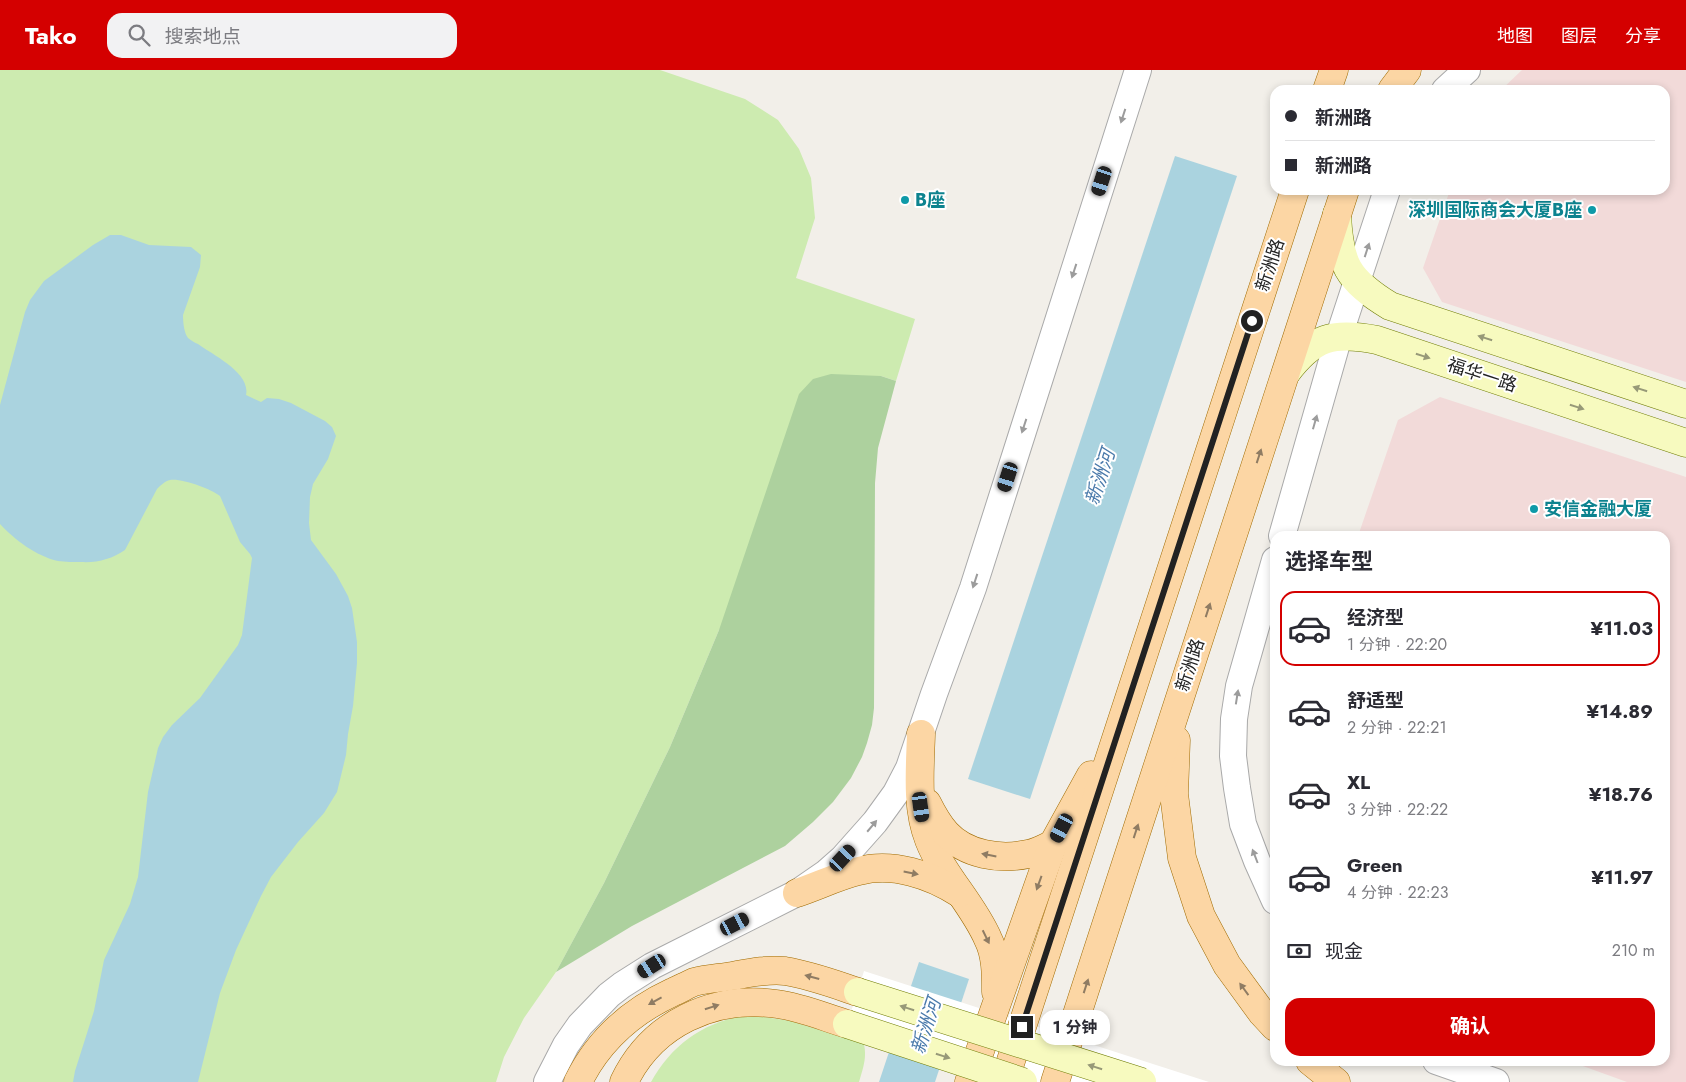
<!DOCTYPE html>
<html lang="zh">
<head>
<meta charset="utf-8">
<style>
	body { margin:0; font-family:Jost,"Noto Sans SC",sans-serif; background:#f2f2f3; color:#2b2b33; height:100vh; display:flex; flex-direction:column; font-size:19px; white-space:nowrap }
	* { box-sizing:border-box; margin:0 }
	p { font-size:16px; color:#7c7c81 }
	.icon { flex:none; width:28px; height:28px; fill:none; stroke:currentColor; stroke-width:2; stroke-linecap:round; stroke-linejoin:round }
	.map { position:relative; flex:1; overflow:hidden }
	.side { position:absolute; left:1270px; top:461px; width:400px; height:535px; display:flex; flex-direction:column; background:#fff; border-radius:15px; box-shadow:0 2px 8px #0003 }
	.side>* { flex:none }
	.hud { position:absolute; left:1270px; top:15px; width:400px; height:110px; border-radius:15px; box-shadow:0 2px 8px #0003; display:grid; align-content:center; height:110px; padding:0 15px; background:#fff }
	.end { position:absolute; width:22px; height:22px; margin:-11px; border:6px solid #222; background:#fff; box-shadow:0 0 0 2px #fff }
	.from { border-radius:50% }
	.bubble { position:absolute; height:35px; border-radius:15px; background:#fff; box-shadow:0 2px 8px #0003; font-size:16px; font-weight:700; line-height:35px; text-align:center }
	.car { position:absolute; width:15px; height:30px; margin:-15px -8px; border-radius:6px; box-shadow:0 0 4px 1px #0007; background:linear-gradient(#222 24%,#8ab4d8 0 40%,#222 0 76%,#8ab4d8 0 86%,#222 0) }
	.hud b { display:flex; align-items:center; gap:18px; height:48px; font-size:19px }
	.hud b+b { border-top:1px solid #e1e1e2 }
	.hud i { width:12px; height:12px; background:#2b2b33 }
	ul { padding:0; list-style:none }
	li { display:flex; align-items:center; gap:15px; height:75px; margin:0 10px 8px; padding:0 5px; border:2px solid transparent; border-radius:15px }
	li div { flex:1 }
	li b { display:block; font-size:19px }
	li em { font-style:normal; font-weight:700 }
	li.current { border-color:#d40000 }
	li>.icon { width:45px; height:45px; stroke-width:1.5 }
	h2 { padding:0 15px; font-size:22px; line-height:60px }
	.pay { display:flex; align-items:center; gap:12px; height:55px; padding:0 15px; font-size:19px }
	.pay p { margin-inline-start:auto }
	.action { display:flex; gap:10px; margin-top:auto; padding:10px 15px }
	.action a { flex:1; height:58px; border-radius:15px; background:#d40000; color:#fff; font-size:20px; font-weight:700; line-height:58px; text-align:center }
	header { display:flex; align-items:center; gap:30px; box-sizing:border-box; height:70px; padding:0 25px; background:#d40000; color:#fff }
	header strong { font-size:24px }
	nav { display:flex; gap:28px; margin-inline-start:auto; font-size:18px }
	.search { width:350px; height:45px; background:#f2f2f3; display:flex; align-items:center; gap:12px; box-sizing:border-box; padding:0 18px; border-radius:15px; color:#7c7c81; font-size:19px }
	.map>svg:first-child { display:block }
	.commercial { fill:#f2dad9 }
	.grass { fill:#cdebb0 }
	.forest { fill:#add19e }
	.water { fill:#aad3df }
	.pier { fill:#fff }
	.lines { fill:none; stroke-linecap:round; stroke-linejoin:round }
	.street-casing { stroke:#a9a9a9; stroke-width:28 }
	.secondary-casing { stroke:#707d05; stroke-width:29 }
	.primary-casing { stroke:#a06b00; stroke-width:29 }
	.street { stroke:#fff; stroke-width:26 }
	.secondary { stroke:#f7fabf; stroke-width:28 }
	.primary { stroke:#fcd6a4; stroke-width:28 }
	.secondary-bridge-casing { stroke:#707d05; stroke-width:29; stroke-linecap:butt }
	.secondary-bridge { stroke:#f7fabf; stroke-width:28 }
	.oneway { fill:#9c9c9c }
	.oneway2 { fill:#979978 }
	.oneway3 { fill:#8f7c63 }
	.route { stroke:#222; stroke-width:6 }
	.culture-dot { fill:#0f9aa8; stroke:#fff; stroke-width:2 }
	.labels { text-anchor:middle; dominant-baseline:central; stroke-width:4; stroke-linejoin:round; paint-order:stroke }
	.culture-label { font-size:18px; font-weight:bold; fill:#0d838f; stroke:#fff; text-anchor:start }
	.street-label { font-size:18px; fill:#222; stroke:#fff }
	.water-label { font-size:19px; font-style:italic; fill:#4a7aab; stroke:#fff }
</style>
</head>
<body>
<header>
<strong>Tako</strong>
<div class="search"><svg class="icon" aria-label="search" viewBox="0 0 24 24"><circle cx="10" cy="10" r="6"/><path d="M15 15l6 6"/></svg>搜索地点</div>
<nav><a>地图</a><a>图层</a><a>分享</a></nav>
</header>
<div class="map">
<svg width="1686" height="1012" viewBox="0 0 1686 1012">
	<rect width="100%" height="100%" fill="#f2efe9"/>
	<g class="commercial">
		<path d="M 1522,0 L 1686,0 L 1686,312 L 1442,232 L 1423,198 L 1450,120 L 1665,120 L 1665,20 L 1501,20 Z"/>
		<path d="M 1440,327 L 1686,407 L 1686,1012 L 1627,1012 L 1569,991 L 1665,991 L 1665,466 L 1358,466 L 1398,350 Z"/>
	</g>
	<g class="grass">
		<path d="M 0,0 L 660,0 L 745,29 L 778,50 L 799,79 L 811,108 L 815,148 L 796,208 L 915,249 L 896,311 L 881,306 L 719,560 L 670,677 L 604,813 L 556,902 L 524,948 L 504,987 L 496,1012 L 0,1012 Z"/>
		<path d="M 741,946 L 764,947 L 791,951 L 864,974 C 867,988 863,998 859,1012 L 651,1012 C 671,976 701,954 741,946 Z"/>
	</g>
	<path class="forest" d="M 831,304 L 881,306 L 896,311 L 878,378 L 875,413 L 874,638 L 872,655 L 867,673 L 862,687 L 851,708 L 833,732 L 813,752 L 785,776 L 632,856 L 556,902 L 604,813 L 670,677 L 719,560 L 799,324 L 813,309 Z"/>
	<g class="water">
		<path d="M 1175,86 L 1237,106 L 1030,729 L 968,709 Z"/>
		<path d="M 110,165 L 121,165 L 149,175 L 191,177 L 201,185 L 200,197 L 183,245 C 183,252 184,263 188,268 C 191,270 195,273 198,274 C 213,285 251,303 246,325 L 261,332 L 267,328 L 279,329 L 291,333 L 325,351 L 332,357 L 336,366 L 328,389 L 313,414 L 310,427 L 309,453 L 311,470 L 336,504 L 348,526 L 352,538 L 357,572 L 357,593 L 353,636 L 348,664 L 346,685 L 337,722 L 324,743 L 298,772 L 271,807 L 261,826 L 236,880 L 220,923 L 198,1012 L 73,1012 L 75,1001 L 94,941 L 104,890 L 130,834 L 138,807 L 148,722 L 158,678 L 163,667 L 172,655 L 200,628 L 238,575 L 242,565 L 252,488 L 250,484 L 240,472 L 220,426 C 211,419 182,408 170,410 C 165,411 161,415 157,419 L 125,480 C 112,489 97,493 81,492 C 74,492 65,492 58,491 C 36,486 15,470 0,454 L 0,335 L 25,242 L 30,230 L 44,211 L 93,175 Z"/>
		<path d="M 919,892 L 969,909 L 935,1012 L 879,1012 Z"/>
	</g>
	<path class="pier" d="M 864,901 L 1209,1012 L 979,1012 L 843,967 Z"/>
	<g class="lines">
		<g class="street-casing">
			<g id="street">
				<path d="M 1445,20 L 1467,0"/>
				<path d="M 1282,466 L 1339,266 L 1387,120"/>
				<path d="M 1275,490 L 1239,616 L 1234,649 L 1233,686 L 1237,718 L 1243,754 L 1257,791 L 1275,831"/>
				<path d="M 1436,991 L 1496,1012"/>
				<path d="M 547,1012 L 566,975 L 580,955 L 609,925 L 622,915 L 652,896 L 797,823 L 826,803 L 843,788 L 875,752 L 896,723 L 909,698 L 934,624 L 973,518 L 1138,0"/>
			</g>
		</g>
		<g class="secondary-casing">
			<g id="secondary">
				<path d="M 1337,144 C 1339,193 1347,210 1390,236 L 1686,334"/>
				<path d="M 1286,303 C 1313,267 1333,261 1377,270 L 1686,373"/>
			</g>
		</g>
		<g class="primary-casing">
			<g id="primary">
				<path d="M 1327,20 L 1334,0"/>
				<path d="M 1392,20 L 1407,0"/>
				<path d="M 921,664 C 920,699 916,737 929,770 C 943,806 973,834 988,869 C 996,885 996,904 996,922"/>
				<path d="M 1176,670 L 1174,724 L 1182,788 L 1201,846 L 1227,895 L 1262,943 L 1275,957"/>
				<path d="M 927,733 C 932,743 938,754 946,763 C 966,785 1000,790 1028,784 C 1036,783 1045,778 1053,774"/>
				<path d="M 797,823 C 818,816 838,806 859,801 C 893,792 931,805 959,823"/>
				<path d="M 1310,991 L 1336,1012"/>
				<path d="M 578,1012 C 598,971 632,941 673,922 C 680,919 687,915 694,912 C 706,909 719,908 732,906 C 749,903 767,899 785,901 C 810,905 834,914 858,922"/>
				<path d="M 624,1012 C 652,953 714,925 777,934 C 801,937 824,947 847,954"/>
				<path d="M 969,1012 L 1053,774 L 1091,705"/>
				<path d="M 1004,1012 L 1295,120"/>
				<path d="M 1055,1012 L 1345,120"/>
			</g>
		</g>
		<use href="#street" class="street"/>
		<use href="#secondary" class="secondary"/>
		<use href="#primary" class="primary"/>
		<g class="secondary-bridge-casing">
			<g id="secondary-bridge">
				<path d="M 858,922 L 1142,1012"/>
				<path d="M 847,954 L 1023,1012"/>
			</g>
		</g>
		<use href="#secondary-bridge" class="secondary-bridge"/>
	</g>
	<defs><path id="oneway-solid" d="M-6-.8H1V-3.2L6.5 0L1 3.2V.8H-6Z" transform="scale(1.25)"/></defs>
	<g class="oneway">
		<use href="#oneway-solid" transform="translate(1123 46) rotate(108)"/>
		<use href="#oneway-solid" transform="translate(1367 180) rotate(-72)"/>
		<use href="#oneway-solid" transform="translate(1074 201) rotate(108)"/>
		<use href="#oneway-solid" transform="translate(1315 352) rotate(-74)"/>
		<use href="#oneway-solid" transform="translate(1024 356) rotate(108)"/>
		<use href="#oneway-solid" transform="translate(975 511) rotate(108)"/>
		<use href="#oneway-solid" transform="translate(1237 627) rotate(-81)"/>
		<use href="#oneway-solid" transform="translate(872 756) rotate(-50)"/>
		<use href="#oneway-solid" transform="translate(1255 786) rotate(-111)"/>
	</g>
	<g class="oneway2">
		<use href="#oneway-solid" transform="translate(1485 268) rotate(-162)"/>
		<use href="#oneway-solid" transform="translate(1423 286) rotate(18)"/>
		<use href="#oneway-solid" transform="translate(1640 319) rotate(-162)"/>
		<use href="#oneway-solid" transform="translate(1577 337) rotate(18)"/>
		<use href="#oneway-solid" transform="translate(907 938) rotate(-162)"/>
		<use href="#oneway-solid" transform="translate(943 986) rotate(18)"/>
		<use href="#oneway-solid" transform="translate(1095 997) rotate(-162)"/>
	</g>
	<g class="oneway3">
		<use href="#oneway-solid" transform="translate(1259 386) rotate(-72)"/>
		<use href="#oneway-solid" transform="translate(1208 540) rotate(-72)"/>
		<use href="#oneway-solid" transform="translate(1136 761) rotate(-72)"/>
		<use href="#oneway-solid" transform="translate(989 785) rotate(-169)"/>
		<use href="#oneway-solid" transform="translate(911 803) rotate(11)"/>
		<use href="#oneway-solid" transform="translate(1039 813) rotate(110)"/>
		<use href="#oneway-solid" transform="translate(986 867) rotate(64)"/>
		<use href="#oneway-solid" transform="translate(812 907) rotate(-165)"/>
		<use href="#oneway-solid" transform="translate(1086 916) rotate(-72)"/>
		<use href="#oneway-solid" transform="translate(1244 919) rotate(-126)"/>
		<use href="#oneway-solid" transform="translate(655 931) rotate(151)"/>
		<use href="#oneway-solid" transform="translate(712 937) rotate(-18)"/>
	</g>
	<g class="lines">
		<path class="route" d="M 1022,957 L 1252,251"/>
	</g>
	<g class="culture-dot">
		<circle cx="905" cy="130" r="5"/>
		<circle cx="1592" cy="140" r="5"/>
		<circle cx="1534" cy="439" r="5"/>
	</g>
	<g class="labels">
		<g class="culture-label">
			<text x="915" y="130">B座</text>
			<text x="1582" y="140" text-anchor="end">深圳国际商会大厦B座</text>
			<text x="1544" y="439">安信金融大厦</text>
		</g>
		<g class="street-label">
			<text transform="translate(1270 195) rotate(-72)">新洲路</text>
			<text transform="translate(1482 305) rotate(18)">福华一路</text>
			<text transform="translate(1190 595) rotate(-72)">新洲路</text>
		</g>
		<g class="water-label">
			<text transform="translate(1100 407) rotate(-72)">新洲河</text>
			<text transform="translate(926 956) rotate(-72)">新洲河</text>
		</g>
	</g>
</svg>
<i class="end from" style="left:1252px;top:251px"></i>
<i class="end" style="left:1022px;top:957px"></i>
<div class="bubble" style="left:1040px;top:940px;width:70px">1 分钟</div>
<i class="car" style="left:1102px;top:111px;rotate:198deg"></i>
<i class="car" style="left:1008px;top:407px;rotate:198deg"></i>
<i class="car" style="left:921px;top:737px;rotate:172deg"></i>
<i class="car" style="left:1062px;top:758px;rotate:208deg"></i>
<i class="car" style="left:843px;top:788px;rotate:43deg"></i>
<i class="car" style="left:735px;top:854px;rotate:63deg"></i>
<i class="car" style="left:652px;top:896px;rotate:238deg"></i>
<div class="hud">
<b><i class="from"></i>新洲路</b>
<b><i></i>新洲路</b>
</div>
<section class="side">
<h2>选择车型</h2>
<ul>
<li class="current"><svg class="icon" aria-label="car" viewBox="0 0 24 24"><path d="M5 17H2v-5l4-1 3-4h7l3 4 3 1v5h-3M9 17h6M6 11h13"/><circle cx="7" cy="17" r="2"/><circle cx="17" cy="17" r="2"/></svg><div><b>经济型</b><p>1 分钟 · 22:20</p></div><em>¥11.03</em></li>
<li><svg class="icon" aria-label="car" viewBox="0 0 24 24"><path d="M5 17H2v-5l4-1 3-4h7l3 4 3 1v5h-3M9 17h6M6 11h13"/><circle cx="7" cy="17" r="2"/><circle cx="17" cy="17" r="2"/></svg><div><b>舒适型</b><p>2 分钟 · 22:21</p></div><em>¥14.89</em></li>
<li><svg class="icon" aria-label="car" viewBox="0 0 24 24"><path d="M5 17H2v-5l4-1 3-4h7l3 4 3 1v5h-3M9 17h6M6 11h13"/><circle cx="7" cy="17" r="2"/><circle cx="17" cy="17" r="2"/></svg><div><b>XL</b><p>3 分钟 · 22:22</p></div><em>¥18.76</em></li>
<li><svg class="icon" aria-label="car" viewBox="0 0 24 24"><path d="M5 17H2v-5l4-1 3-4h7l3 4 3 1v5h-3M9 17h6M6 11h13"/><circle cx="7" cy="17" r="2"/><circle cx="17" cy="17" r="2"/></svg><div><b>Green</b><p>4 分钟 · 22:23</p></div><em>¥11.97</em></li>
</ul>
<div class="pay"><svg class="icon" aria-label="cash" viewBox="0 0 24 24"><path d="M3 7h18v10H3z"/><circle cx="12" cy="12" r="2"/></svg>现金<p>210 m</p></div>
<div class="action"><a>确认</a></div>
</section>
</div>
</body>
</html>
